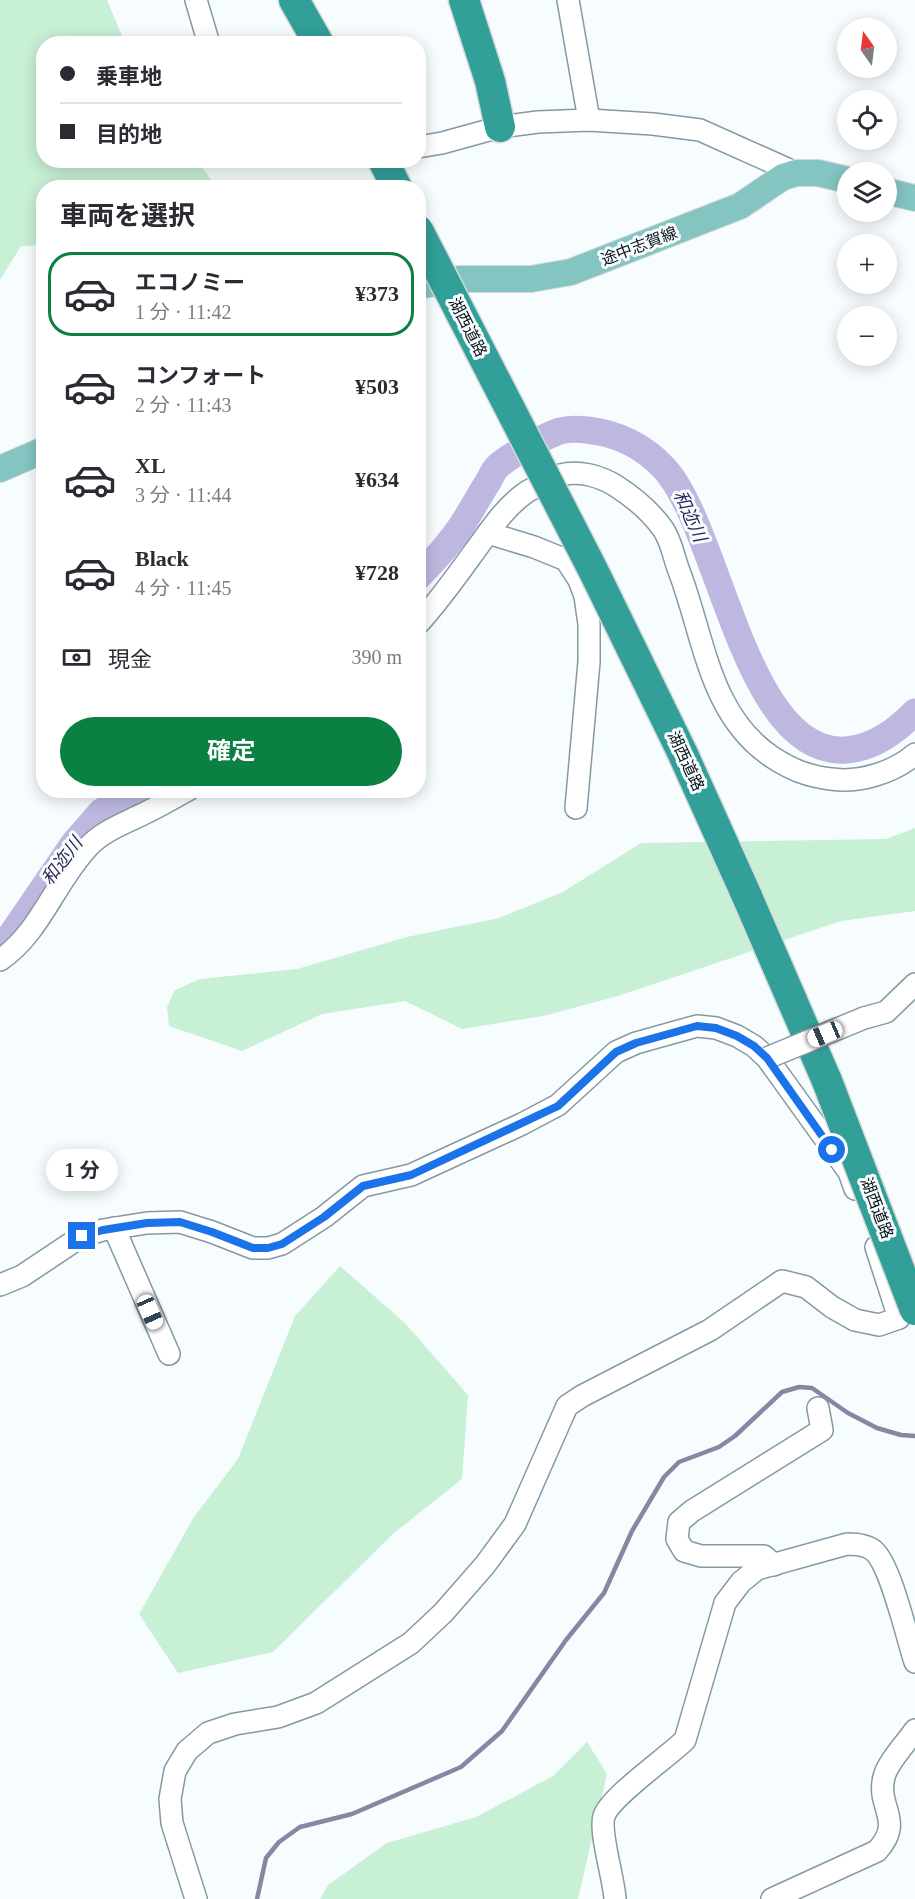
<!DOCTYPE html>
<html lang="ja">
<head>
<meta charset="utf-8">
<style>
	body { margin:0; font-family:"Times New Roman","Noto Sans JP",serif; background:#f2f2f3; color:#2b2b33; height:100vh; display:flex; flex-direction:column; font-size:22px; white-space:nowrap }
	* { box-sizing:border-box; margin:0 }
	p { font-size:20px; color:#7c7c81 }
	.icon { flex:none; width:33px; height:33px; fill:none; stroke:currentColor; stroke-width:2; stroke-linecap:round; stroke-linejoin:round }
	.map { position:relative; flex:1; overflow:hidden }
	.panel { position:absolute; left:36px; top:180px; width:390px; height:618px; display:flex; flex-direction:column; background:#fff; border-radius:24px; box-shadow:0 3px 15px #0003 }
	.panel>* { flex:none }
	.guide { position:absolute; left:36px; top:36px; width:390px; height:132px; border-radius:24px; box-shadow:0 3px 15px #0003; display:grid; align-content:center; height:132px; padding:0 24px; background:#fff }
	.needle { width:39px; rotate:346deg }
	.buttons { position:absolute; left:837px; top:18px; display:grid; gap:12px }
	.buttons a { display:grid; place-items:center; width:60px; height:60px; border-radius:50%; background:#fff; box-shadow:0 3px 15px #0003; font-size:30px }
	.end { position:absolute; width:27px; height:27px; margin:-14px; border:8px solid #1a73e8; background:#fff; box-shadow:0 0 0 3px #fff }
	.from { border-radius:50% }
	.bubble { position:absolute; height:42px; border-radius:21px; background:#fff; box-shadow:0 3px 15px #0003; font-size:20px; font-weight:700; line-height:42px; text-align:center }
	.car { position:absolute; width:18px; height:36px; margin:-18px -9px; border-radius:8px; box-shadow:0 0 4px 2px #0007; background:linear-gradient(#fff 24%,#345 0 40%,#fff 0 76%,#345 0 86%,#fff 0) }
	.guide b { display:flex; align-items:center; gap:21px; height:57px; font-size:22px }
	.guide b+b { border-top:2px solid #e1e1e2 }
	.guide i { width:15px; height:15px; background:#2b2b33 }
	ul { padding:0; list-style:none }
	li { display:flex; align-items:center; gap:18px; height:84px; margin:0 12px 9px; padding:0 12px; border:3px solid transparent; border-radius:24px }
	li div { flex:1 }
	li b { display:block; font-size:22px }
	li em { font-style:normal; font-weight:700 }
	li.current { border-color:#0b8043 }
	li>.icon { width:54px; height:54px; stroke-width:1.5 }
	h2 { padding:0 24px; font-size:27px; line-height:72px }
	.pay { display:flex; align-items:center; gap:15px; height:66px; padding:0 24px; font-size:22px }
	.pay p { margin-inline-start:auto }
	.primary-button { display:flex; gap:12px; margin-top:auto; padding:12px 24px }
	.primary-button a { flex:1; height:69px; border-radius:36px; background:#0b8043; color:#fff; font-size:24px; font-weight:700; line-height:69px; text-align:center }
	.map>svg:first-child { display:block }
	.green { fill:#c8f0d5 }
	.lines { fill:none; stroke-linecap:round; stroke-linejoin:round }
	.stream { stroke:#8786a3; stroke-width:4.5 }
	.river { stroke:#beb8e0; stroke-width:27 }
	.minor-casing { stroke:#839aa3; stroke-width:24 }
	.major-casing { stroke:#d7d9d9; stroke-width:28 }
	.highway-casing { stroke:#d7d9d9; stroke-width:33 }
	.minor { stroke:#fff; stroke-width:21 }
	.major { stroke:#84c5c2; stroke-width:26 }
	.highway { stroke:#329f99; stroke-width:30 }
	.minor-bridge-casing { stroke:#839aa3; stroke-width:24; stroke-linecap:butt }
	.highway-bridge-casing { stroke:#d7d9d9; stroke-width:33; stroke-linecap:butt }
	.minor-bridge { stroke:#fff; stroke-width:21 }
	.highway-bridge { stroke:#329f99; stroke-width:30 }
	.route { stroke:#1a73e8; stroke-width:8 }
	.labels { text-anchor:middle; dominant-baseline:central; stroke-width:6; stroke-linejoin:round; paint-order:stroke }
	.street-label { font-size:16px; fill:#081014; stroke:#f7fcfe }
	.water-label { font-size:18px; font-style:italic; fill:#332658; stroke:#f7fcfe }
</style>
</head>
<body>
<div class="map">
<svg width="915" height="1899" viewBox="0 0 915 1899">
	<rect width="100%" height="100%" fill="#f7fcfe"/>
	<g class="green">
		<path d="M 0,0 L 107,0 L 125,43 L 44,44 L 44,160 L 198,161 L 216,187 L 44,188 L 43,245 L 21,246 L 0,280 Z"/>
		<path d="M 915,828 L 915,911 L 841,921 L 618,996 L 543,1016 L 462,1029 L 405,1001 L 322,1014 L 242,1051 L 169,1026 L 167,1007 L 175,990 L 200,979 L 297,969 L 407,937 L 499,918 L 563,892 L 641,843 L 886,839 Z"/>
		<path d="M 340,1266 L 405,1323 L 468,1395 L 462,1479 L 394,1533 L 273,1652 L 178,1673 L 139,1614 L 194,1517 L 238,1459 L 295,1316 Z"/>
		<path d="M 587,1742 L 607,1774 L 578,1899 L 320,1899 L 328,1885 L 387,1843 L 476,1817 L 553,1776 Z"/>
	</g>
	<g class="lines">
		<path class="stream" d="M 257,1899 L 266,1858 L 279,1842 L 300,1827 L 352,1814 L 461,1767 L 502,1731 L 566,1640 L 604,1593 L 632,1531 L 664,1477 L 679,1462 L 719,1447 L 735,1436 L 782,1392 L 799,1387 L 812,1388 L 848,1413 L 877,1428 L 901,1435 L 915,1436"/>
		<g class="river">
			<path d="M 418,577 C 434,561 450,543 462,525 C 471,511 479,496 488,482 C 491,477 493,471 497,467 C 507,457 547,435 560,431 C 568,429 579,429 587,430 C 616,433 643,446 663,467 C 720,526 744,757 846,750 C 874,748 896,731 915,712"/>
			<path d="M 0,947 L 9,938 L 74,843 L 101,812 L 137,790"/>
		</g>
		<g class="minor-casing">
			<g id="minor">
				<path d="M 196,0 L 209,44"/>
				<path d="M 568,0 L 589,120"/>
				<path d="M 418,147 L 442,143 L 500,127 L 538,122 L 589,120 L 653,124 L 700,130 L 796,173"/>
				<path d="M 488,533 L 534,547 L 566,560 L 579,580 L 585,596 L 589,624 L 589,662 L 576,808"/>
				<path d="M 418,624 C 439,601 456,577 474,552 C 489,532 503,509 524,494 C 530,489 537,487 544,483 C 549,481 555,476 560,475 C 579,470 600,476 616,486 C 633,497 651,512 663,529 C 671,540 674,558 679,571 C 704,636 709,715 772,757 C 792,770 807,776 831,779 C 859,783 893,773 915,754"/>
				<path d="M 0,960 C 40,933 55,882 88,847 C 103,831 123,824 143,814 C 158,807 173,798 188,790"/>
				<path d="M 864,1018 L 886,1012 L 915,984"/>
				<path d="M 114,1228 L 169,1354"/>
				<path d="M 876,1247 L 899,1318"/>
				<path d="M 0,1285 L 22,1276 L 82,1236 L 103,1230 L 147,1223 L 180,1222 L 212,1232 L 253,1248 L 268,1248 L 282,1244 L 324,1217 L 363,1186 L 411,1175 L 522,1124 L 558,1105 L 616,1052 L 636,1043 L 697,1026 L 716,1028 L 737,1036 L 754,1046 L 767,1058 L 849,1172 L 855,1189"/>
				<path d="M 774,1565 L 764,1556 L 701,1556 L 684,1551 L 677,1539 L 679,1522 L 692,1511 L 822,1430 L 818,1408"/>
				<path d="M 196,1899 L 172,1823 L 170,1799 L 175,1771 L 187,1751 L 208,1733 L 235,1724 L 278,1717 L 316,1703 L 411,1643 L 443,1613 L 485,1565 L 515,1524 L 567,1406 L 582,1396 L 710,1330 L 782,1281 L 806,1287 L 832,1307 L 855,1320 L 879,1325 L 899,1318 L 906,1306"/>
				<path d="M 615,1899 C 614,1879 599,1832 604,1816 C 611,1796 668,1757 685,1740 L 725,1603 L 741,1582 L 757,1569 L 847,1544 C 857,1544 867,1545 874,1551 C 891,1566 907,1638 915,1662"/>
				<path d="M 772,1899 L 877,1851 C 905,1820 876,1808 884,1777 C 887,1763 907,1742 915,1730"/>
			</g>
		</g>
		<g class="major-casing">
			<g id="major">
				<path d="M 886,191 L 915,198"/>
				<path d="M 418,286 L 459,279 L 531,279 L 571,272 L 740,206 L 783,177 L 796,173 L 818,173 L 848,180"/>
				<path d="M 0,469 L 44,450"/>
			</g>
		</g>
		<g class="highway-casing">
			<g id="highway">
				<path d="M 294,0 L 319,44"/>
				<path d="M 464,0 L 490,81 L 500,127"/>
				<path d="M 383,160 L 397,188"/>
				<path d="M 746,894 L 827,1081"/>
			</g>
		</g>
		<use href="#minor" class="minor"/>
		<use href="#major" class="major"/>
		<use href="#highway" class="highway"/>
		<g class="minor-bridge-casing">
			<path id="minor-bridge" d="M 767,1058 L 864,1018"/>
		</g>
		<g class="highway-bridge-casing">
			<g id="highway-bridge">
				<path d="M 418,230 L 593,570 L 682,752 L 746,894"/>
				<path d="M 827,1081 L 915,1310"/>
			</g>
		</g>
		<use href="#minor-bridge" class="minor-bridge"/>
		<use href="#highway-bridge" class="highway-bridge"/>
	</g>
	<g class="lines">
		<path class="route" d="M 82,1236 L 103,1230 L 147,1223 L 180,1222 L 212,1232 L 253,1248 L 268,1248 L 282,1244 L 324,1217 L 363,1186 L 411,1175 L 558,1106 L 616,1052 L 636,1043 L 697,1026 L 716,1028 L 737,1036 L 754,1046 L 767,1058 L 832,1150"/>
	</g>
	<g class="labels">
		<g class="street-label">
			<text transform="translate(639 246) rotate(-21)">途中志賀線</text>
			<text transform="translate(468 327) rotate(63)">湖西道路</text>
			<text transform="translate(686 761) rotate(65)">湖西道路</text>
			<text transform="translate(877 1208) rotate(69)">湖西道路</text>
		</g>
		<g class="water-label">
			<text transform="translate(690 516) rotate(66)">和迩川</text>
			<text transform="translate(62 861) rotate(-53)">和迩川</text>
		</g>
	</g>
</svg>
<div class="buttons">
<a><svg class="needle" viewBox="-14 -14 28 28"><path d="M0-13l5 13h-10z" fill="#e53935"/><path d="M0 13l5-13h-10z" fill="#7c7c81"/></svg></a>
<a><svg class="icon" aria-label="locate" viewBox="0 0 24 24"><circle cx="12" cy="12" r="6"/><path d="M12 2v4M12 18v4M2 12h4M18 12h4"/></svg></a>
<a><svg class="icon" aria-label="layers" viewBox="0 0 24 24"><path d="M12 4l9 5-9 5-9-5zM3 14l9 5 9-5"/></svg></a>
<a>+</a>
<a>−</a>
</div>
<i class="end from" style="left:832px;top:1150px"></i>
<i class="end" style="left:82px;top:1236px"></i>
<div class="bubble" style="left:46px;top:1149px;width:72px">1 分</div>
<i class="car" style="left:825px;top:1034px;rotate:247deg"></i>
<i class="car" style="left:150px;top:1312px;rotate:156deg"></i>
<div class="guide">
<b><i class="from"></i>乗車地</b>
<b><i></i>目的地</b>
</div>
<section class="panel">
<h2>車両を選択</h2>
<ul>
<li class="current"><svg class="icon" aria-label="car" viewBox="0 0 24 24"><path d="M5 17H2v-5l4-1 3-4h7l3 4 3 1v5h-3M9 17h6M6 11h13"/><circle cx="7" cy="17" r="2"/><circle cx="17" cy="17" r="2"/></svg><div><b>エコノミー</b><p>1 分 · 11:42</p></div><em>¥373</em></li>
<li><svg class="icon" aria-label="car" viewBox="0 0 24 24"><path d="M5 17H2v-5l4-1 3-4h7l3 4 3 1v5h-3M9 17h6M6 11h13"/><circle cx="7" cy="17" r="2"/><circle cx="17" cy="17" r="2"/></svg><div><b>コンフォート</b><p>2 分 · 11:43</p></div><em>¥503</em></li>
<li><svg class="icon" aria-label="car" viewBox="0 0 24 24"><path d="M5 17H2v-5l4-1 3-4h7l3 4 3 1v5h-3M9 17h6M6 11h13"/><circle cx="7" cy="17" r="2"/><circle cx="17" cy="17" r="2"/></svg><div><b>XL</b><p>3 分 · 11:44</p></div><em>¥634</em></li>
<li><svg class="icon" aria-label="car" viewBox="0 0 24 24"><path d="M5 17H2v-5l4-1 3-4h7l3 4 3 1v5h-3M9 17h6M6 11h13"/><circle cx="7" cy="17" r="2"/><circle cx="17" cy="17" r="2"/></svg><div><b>Black</b><p>4 分 · 11:45</p></div><em>¥728</em></li>
</ul>
<div class="pay"><svg class="icon" aria-label="cash" viewBox="0 0 24 24"><path d="M3 7h18v10H3z"/><circle cx="12" cy="12" r="2"/></svg>現金<p>390 m</p></div>
<div class="primary-button"><a>確定</a></div>
</section>
</div>
</body>
</html>
